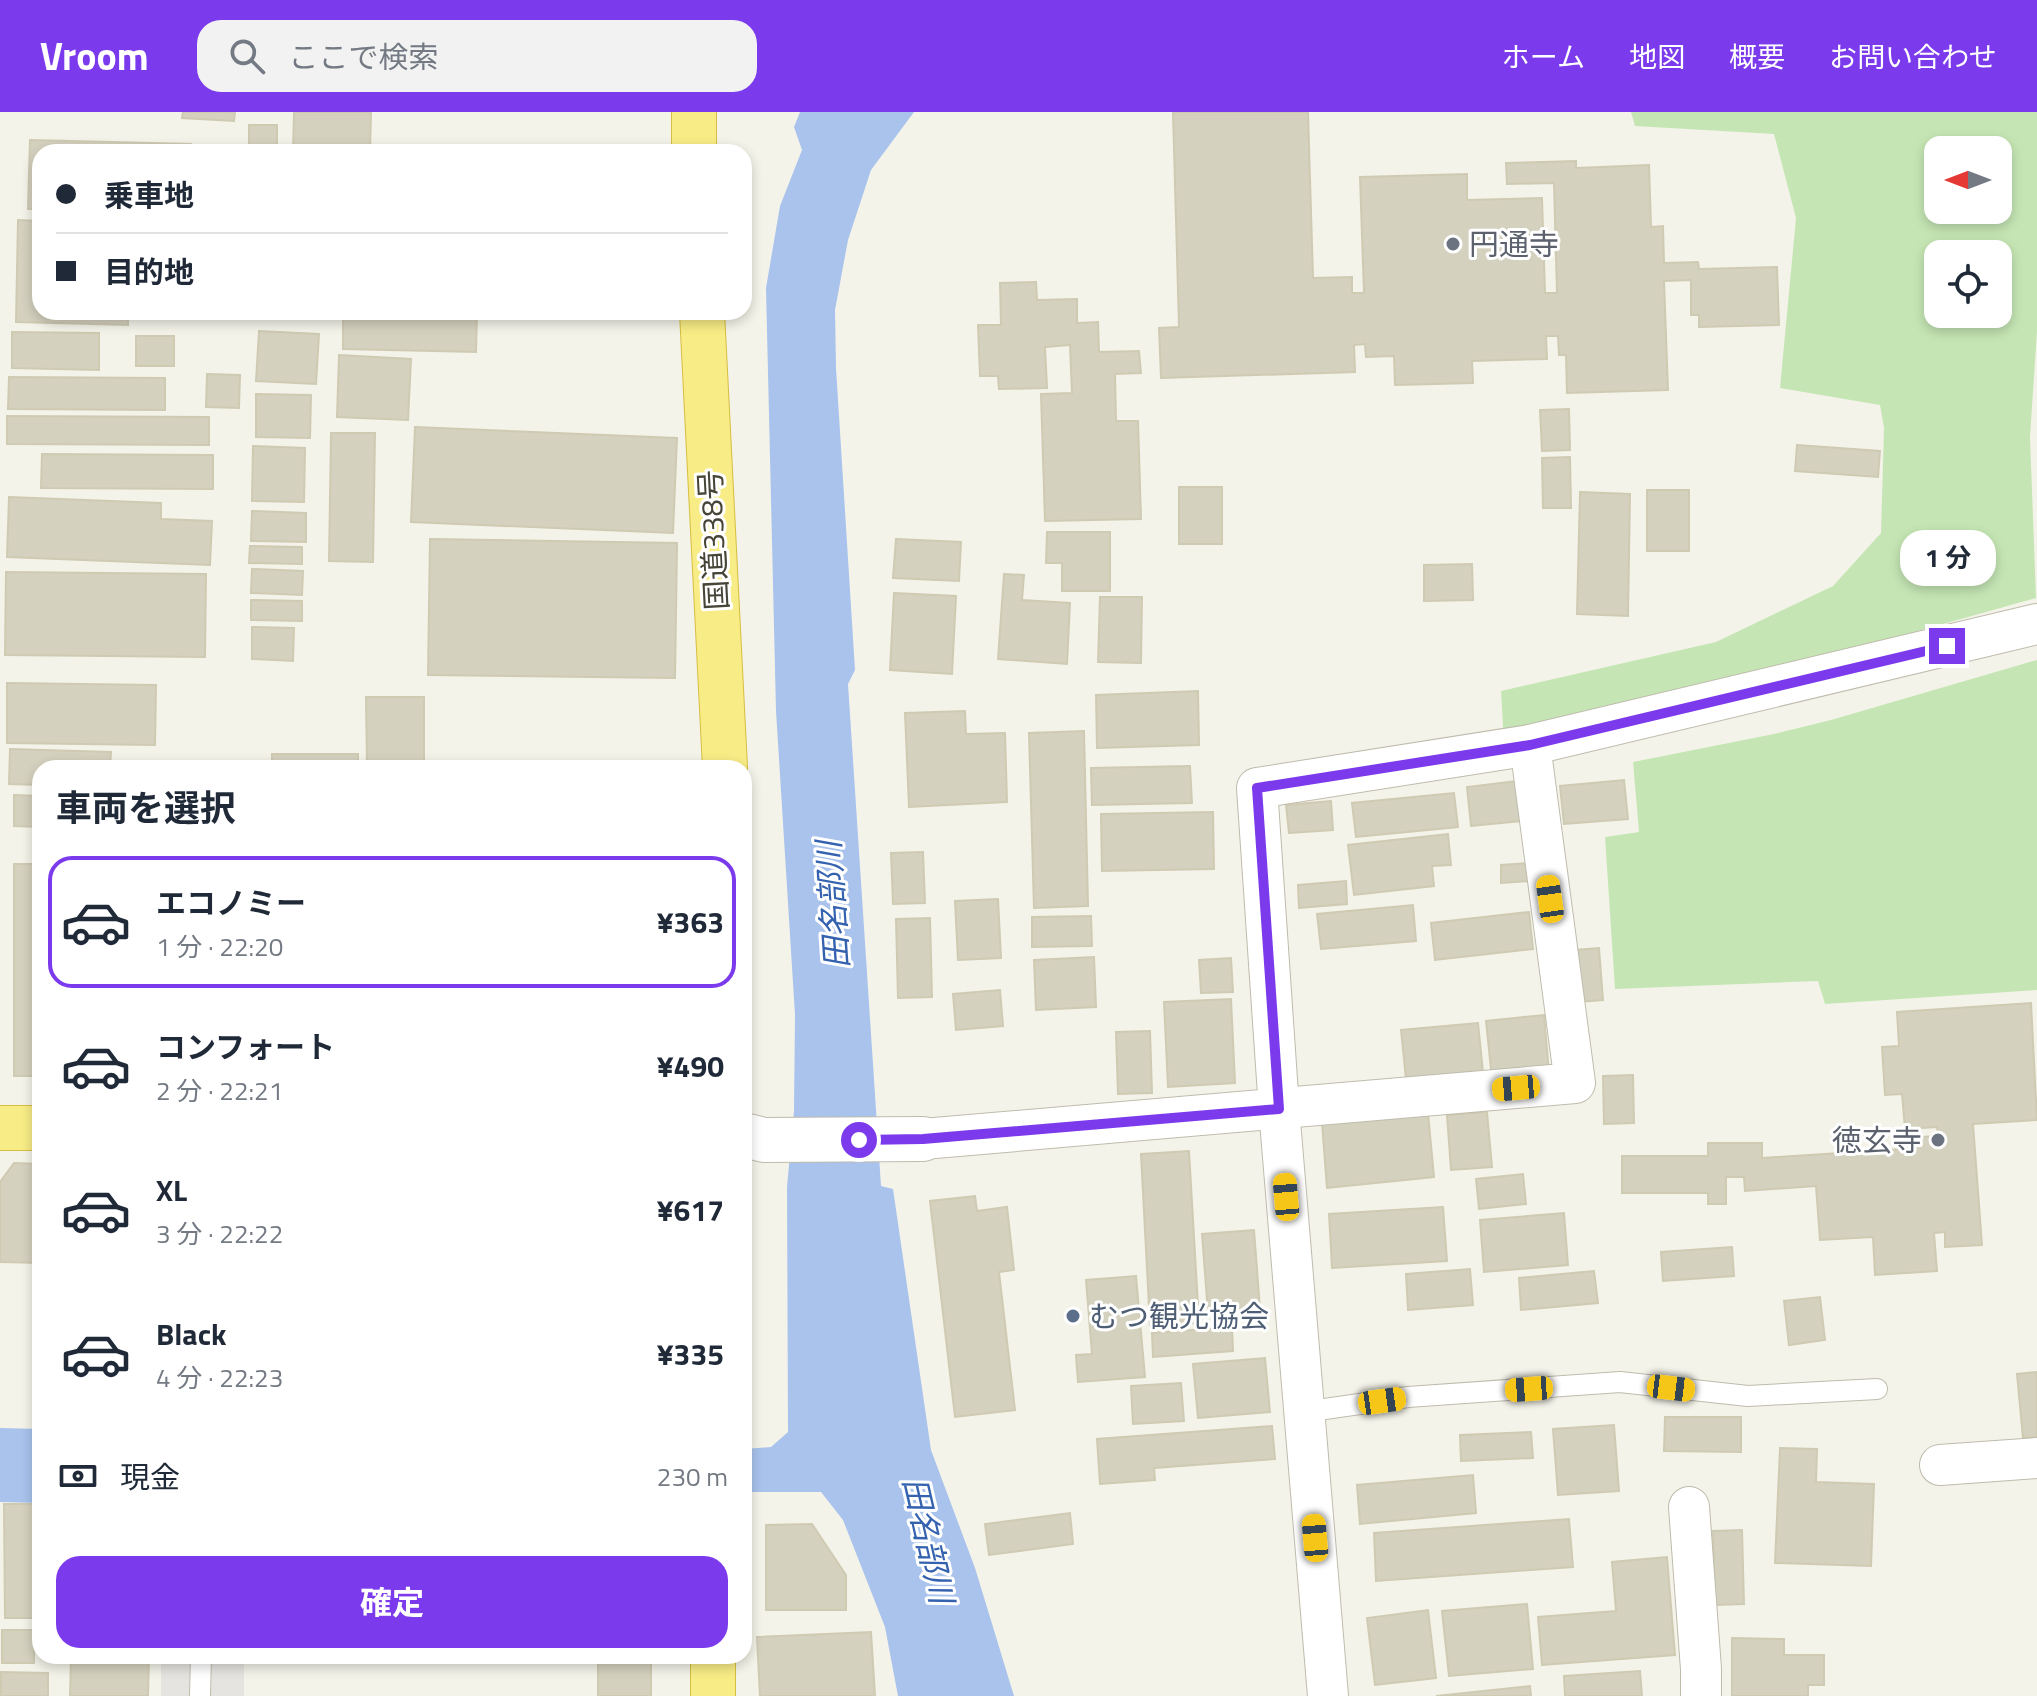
<!DOCTYPE html>
<html lang="ja">
<head>
<meta charset="utf-8">
<style>
	body { margin:0; font-family:"Titillium Web","Noto Sans JP",sans-serif; background:#f2f2f3; color:#1f2937; height:100vh; display:flex; flex-direction:column; font-size:30px; white-space:nowrap }
	* { box-sizing:border-box; margin:0 }
	p { font-size:26px; color:#747a83 }
	.icon { flex:none; width:44px; height:44px; fill:none; stroke:currentColor; stroke-width:2; stroke-linecap:round; stroke-linejoin:round }
	.map { position:relative; flex:1; overflow:hidden }
	.side { position:absolute; left:32px; top:648px; width:720px; height:904px; display:flex; flex-direction:column; background:#fff; border-radius:24px; box-shadow:0 4px 12px #0003 }
	.side>* { flex:none }
	.guide { position:absolute; left:32px; top:32px; width:720px; height:176px; border-radius:24px; box-shadow:0 4px 12px #0003; display:grid; align-content:center; height:176px; padding:0 24px; background:#fff }
	.needle { width:52px; rotate:270deg }
	.tools { position:absolute; left:1924px; top:24px; display:grid; gap:16px }
	.tools a { display:grid; place-items:center; width:88px; height:88px; border-radius:16px; background:#fff; box-shadow:0 4px 12px #0003; font-size:40px }
	.end { position:absolute; width:36px; height:36px; margin:-18px; border:10px solid #7c3aed; background:#fff; box-shadow:0 0 0 4px #fff }
	.from { border-radius:50% }
	.bubble { position:absolute; height:56px; border-radius:24px; background:#fff; box-shadow:0 4px 12px #0003; font-size:26px; font-weight:700; line-height:56px; text-align:center }
	.car { position:absolute; width:24px; height:48px; margin:-24px -12px; border-radius:10px; box-shadow:0 0 6px 2px #0007; background:linear-gradient(#f5c518 24%,#345 0 40%,#f5c518 0 76%,#345 0 86%,#f5c518 0) }
	.guide b { display:flex; align-items:center; gap:28px; height:76px; font-size:30px }
	.guide b+b { border-top:2px solid #e0e1e3 }
	.guide i { width:20px; height:20px; background:#1f2937 }
	ul { padding:0; list-style:none }
	li { display:flex; align-items:center; gap:24px; height:132px; margin:0 16px 12px; padding:0 8px; border:4px solid transparent; border-radius:24px }
	li div { flex:1 }
	li b { display:block; font-size:30px }
	li em { font-style:normal; font-weight:700 }
	li.current { border-color:#7c3aed }
	li>.icon { width:72px; height:72px; stroke-width:1.5 }
	h2 { padding:0 24px; font-size:36px; line-height:96px }
	.pay { display:flex; align-items:center; gap:20px; height:88px; padding:0 24px; font-size:30px }
	.pay p { margin-inline-start:auto }
	.cta { display:flex; gap:16px; margin-top:auto; padding:16px 24px }
	.cta a { flex:1; height:92px; border-radius:24px; background:#7c3aed; color:#fff; font-size:32px; font-weight:700; line-height:92px; text-align:center }
	header { display:flex; align-items:center; gap:48px; box-sizing:border-box; height:112px; padding:0 40px; background:#7c3aed; color:#fff }
	header strong { font-size:38px }
	nav { display:flex; gap:44px; margin-inline-start:auto; font-size:28px }
	.search { width:560px; height:72px; background:#f2f2f3; display:flex; align-items:center; gap:20px; box-sizing:border-box; padding:0 28px; border-radius:24px; color:#747a83; font-size:30px }
	.map>svg:first-child { display:block }
	.green { fill:#c5e6b4; fill-rule:evenodd }
	.parking { fill:#e5e4e0 }
	.water { fill:#a9c3ed }
	.lines { fill:none; stroke-linecap:round; stroke-linejoin:round }
	.river { stroke:#a9c3ed; stroke-width:74 }
	.building { fill:#d5d1bf; stroke:#cfcab2; stroke-width:2 }
	.service-casing { stroke:#bfbcac; stroke-width:22 }
	.minor-casing { stroke:#bfbcac; stroke-width:42 }
	.tertiary-casing { stroke:#bfbcac; stroke-width:46 }
	.trunk-casing { stroke:#d6be41; stroke-width:46 }
	.service { stroke:#fff; stroke-width:20 }
	.minor { stroke:#fff; stroke-width:40 }
	.tertiary { stroke:#fff; stroke-width:44 }
	.trunk { stroke:#f8ec86; stroke-width:44 }
	.route { stroke:#7c3aed; stroke-width:10 }
	.worship-dot { fill:#6b7280; stroke:#fff; stroke-width:3 }
	.service-dot { fill:#5c6f8a; stroke:#fff; stroke-width:3 }
	.labels { text-anchor:middle; dominant-baseline:central; stroke-width:6; stroke-linejoin:round; paint-order:stroke }
	.worship-label { font-size:30px; fill:#5b616d; stroke:#fff; text-anchor:start }
	.street-label { font-size:30px; fill:#474438; stroke:#fff }
	.service-label { font-size:30px; fill:#4e5e75; stroke:#fff; text-anchor:start }
	.water-label { font-size:32px; font-style:italic; fill:#3562af; stroke:#fff }
</style>
</head>
<body>
<header>
<strong>Vroom</strong>
<div class="search"><svg class="icon" aria-label="search" viewBox="0 0 24 24"><circle cx="10" cy="10" r="6"/><path d="M15 15l6 6"/></svg>ここで検索</div>
<nav><a>ホーム</a><a>地図</a><a>概要</a><a>お問い合わせ</a></nav>
</header>
<div class="map">
<svg width="2037" height="1584" viewBox="0 0 2037 1584">
	<rect width="100%" height="100%" fill="#f4f3e9"/>
	<g class="green">
		<path d="M 1631,0 L 2037,0 L 2037,219 L 2030,325 L 2036,486 L 1766,562 L 1591,598 L 1504,631 L 1501,579 L 1716,530 L 1833,474 L 1881,421 L 1884,316 L 1880,293 L 1780,276 L 1796,106 L 1774,22 L 1635,14 ZM 1938,38 L 1998,38 L 1998,98 L 1938,98 ZM 1938,142 L 1998,142 L 1998,202 L 1938,202 Z"/>
		<path d="M 2037,548 L 2037,878 L 1825,892 L 1818,869 L 1615,877 L 1605,725 L 1639,720 L 1633,650 L 1774,622 L 1831,608 Z"/>
	</g>
	<rect class="parking" x="161" y="1544" width="83" height="40"/>
	<path class="water" d="M 800,0 L 914,0 L 871,58 L 848,128 L 835,198 L 836,256 L 855,558 L 848,572 L 881,1074 L 893,1077 L 931,1338 L 975,1456 L 1014,1584 L 898,1584 L 885,1515 L 843,1408 L 821,1380 L 744,1380 L 744,1337 L 771,1335 L 788,1320 L 787,1075 L 794,999 L 795,903 L 776,599 L 766,176 L 780,94 L 802,38 L 794,15 Z"/>
	<g class="lines">
		<path class="river" d="M 0,1353 L 40,1354"/>
	</g>
	<g class="building">
		<path d="M 183,0 L 235,0 L 234,9 L 182,6 Z"/>
		<path d="M 294,0 L 371,0 L 370,40 L 293,40 Z"/>
		<path d="M 1173,0 L 1308,0 L 1313,166 L 1352,165 L 1352,181 L 1364,181 L 1360,65 L 1467,62 L 1467,88 L 1542,86 L 1545,181 L 1557,181 L 1554,71 L 1507,72 L 1506,51 L 1576,49 L 1576,56 L 1649,53 L 1651,115 L 1663,114 L 1664,151 L 1698,150 L 1699,157 L 1777,155 L 1779,213 L 1699,215 L 1699,203 L 1691,203 L 1691,168 L 1664,169 L 1668,278 L 1567,281 L 1566,243 L 1559,243 L 1558,224 L 1546,224 L 1547,247 L 1472,249 L 1473,271 L 1395,273 L 1394,244 L 1366,245 L 1365,232 L 1354,233 L 1355,260 L 1161,266 L 1159,216 L 1179,215 Z"/>
		<rect x="249" y="13" width="28" height="27"/>
		<path d="M 30,28 L 191,32 L 191,40 L 40,40 L 40,97 L 28,97 Z"/>
		<path d="M 18,108 L 40,109 L 40,200 L 128,200 L 128,213 L 16,210 Z"/>
		<path d="M 1036,170 L 1037,188 L 1077,187 L 1077,211 L 1098,210 L 1099,240 L 1139,239 L 1141,261 L 1115,262 L 1116,309 L 1138,309 L 1141,407 L 1045,409 L 1041,282 L 1072,281 L 1070,233 L 1045,235 L 1047,276 L 999,277 L 998,264 L 980,264 L 978,213 L 1001,213 L 1000,171 Z"/>
		<path d="M 141,200 L 227,200 L 227,207 L 141,206 Z"/>
		<path d="M 343,200 L 477,200 L 476,240 L 343,237 Z"/>
		<path d="M 259,219 L 319,222 L 316,272 L 256,269 Z"/>
		<path d="M 12,220 L 99,221 L 99,258 L 12,256 Z"/>
		<rect x="136" y="224" width="38" height="30"/>
		<path d="M 339,243 L 411,247 L 408,308 L 337,305 Z"/>
		<path d="M 207,262 L 240,263 L 239,296 L 206,295 Z"/>
		<path d="M 9,265 L 165,266 L 165,298 L 8,297 Z"/>
		<path d="M 256,282 L 311,283 L 310,326 L 256,325 Z"/>
		<path d="M 1569,297 L 1570,338 L 1542,339 L 1540,298 Z"/>
		<path d="M 7,304 L 209,305 L 209,333 L 7,332 Z"/>
		<path d="M 415,315 L 677,326 L 673,421 L 411,410 Z"/>
		<path d="M 331,321 L 375,321 L 373,450 L 329,449 Z"/>
		<path d="M 1797,333 L 1880,339 L 1878,365 L 1795,359 Z"/>
		<path d="M 253,334 L 305,336 L 304,390 L 252,389 Z"/>
		<path d="M 42,342 L 213,343 L 213,377 L 41,376 Z"/>
		<path d="M 1570,345 L 1571,396 L 1543,396 L 1542,346 Z"/>
		<rect x="1179" y="375" width="43" height="57"/>
		<rect x="1647" y="378" width="42" height="61"/>
		<path d="M 1580,380 L 1630,382 L 1628,504 L 1577,502 Z"/>
		<path d="M 9,385 L 161,391 L 161,407 L 212,409 L 210,453 L 7,445 Z"/>
		<path d="M 252,399 L 306,401 L 306,430 L 251,429 Z"/>
		<path d="M 1047,420 L 1110,420 L 1110,479 L 1062,479 L 1062,451 L 1046,451 Z"/>
		<path d="M 430,427 L 677,431 L 675,566 L 428,563 Z"/>
		<path d="M 896,427 L 961,430 L 959,469 L 893,466 Z"/>
		<path d="M 250,434 L 302,435 L 302,452 L 249,451 Z"/>
		<path d="M 1472,452 L 1473,488 L 1424,489 L 1424,453 Z"/>
		<path d="M 252,457 L 303,459 L 302,483 L 251,481 Z"/>
		<path d="M 6,460 L 206,462 L 205,545 L 5,543 Z"/>
		<path d="M 1004,462 L 1024,463 L 1022,488 L 1070,491 L 1067,552 L 998,547 Z"/>
		<path d="M 894,481 L 956,484 L 952,562 L 890,558 Z"/>
		<path d="M 1100,485 L 1142,485 L 1141,551 L 1098,550 Z"/>
		<path d="M 251,488 L 302,489 L 302,509 L 251,508 Z"/>
		<path d="M 252,515 L 294,516 L 293,549 L 252,547 Z"/>
		<path d="M 7,571 L 156,573 L 155,633 L 7,631 Z"/>
		<path d="M 1198,579 L 1199,633 L 1097,636 L 1096,583 Z"/>
		<path d="M 366,585 L 424,585 L 424,656 L 367,656 Z"/>
		<path d="M 965,599 L 966,622 L 1005,621 L 1007,690 L 909,695 L 905,601 Z"/>
		<path d="M 1084,619 L 1088,794 L 1034,796 L 1029,621 Z"/>
		<path d="M 10,637 L 111,640 L 110,656 L 40,656 L 40,673 L 9,672 Z"/>
		<rect x="272" y="642" width="86" height="14"/>
		<path d="M 1190,654 L 1192,691 L 1092,693 L 1091,656 Z"/>
		<path d="M 1624,668 L 1628,707 L 1564,712 L 1560,674 Z"/>
		<path d="M 1516,669 L 1521,709 L 1471,714 L 1467,675 Z"/>
		<path d="M 1454,681 L 1458,715 L 1356,725 L 1352,691 Z"/>
		<path d="M 14,683 L 40,684 L 40,715 L 14,714 Z"/>
		<path d="M 1331,689 L 1333,718 L 1289,721 L 1286,693 Z"/>
		<path d="M 1213,700 L 1214,757 L 1102,759 L 1101,702 Z"/>
		<path d="M 1448,722 L 1451,753 L 1432,754 L 1434,774 L 1354,783 L 1348,733 Z"/>
		<path d="M 923,740 L 925,791 L 893,792 L 891,741 Z"/>
		<path d="M 1530,751 L 1531,769 L 1501,771 L 1501,753 Z"/>
		<rect x="14" y="752" width="26" height="212"/>
		<path d="M 1346,769 L 1347,792 L 1299,796 L 1298,773 Z"/>
		<path d="M 998,787 L 1001,846 L 958,848 L 955,789 Z"/>
		<path d="M 1413,793 L 1416,829 L 1321,837 L 1317,802 Z"/>
		<path d="M 1529,800 L 1533,837 L 1435,848 L 1431,811 Z"/>
		<path d="M 1091,804 L 1092,834 L 1032,835 L 1032,805 Z"/>
		<path d="M 930,806 L 932,885 L 898,886 L 896,807 Z"/>
		<path d="M 1599,836 L 1603,888 L 1579,890 L 1575,838 Z"/>
		<path d="M 1094,845 L 1096,895 L 1036,898 L 1034,848 Z"/>
		<path d="M 1231,846 L 1233,880 L 1201,881 L 1199,848 Z"/>
		<path d="M 1000,878 L 1003,914 L 956,918 L 953,882 Z"/>
		<path d="M 1231,887 L 1235,971 L 1168,975 L 1164,890 Z"/>
		<path d="M 2031,891 L 2037,1008 L 1973,1012 L 1982,1133 L 1945,1135 L 1945,1120 L 1934,1121 L 1937,1159 L 1875,1163 L 1873,1125 L 1820,1128 L 1816,1074 L 1745,1079 L 1744,1065 L 1726,1065 L 1726,1092 L 1708,1092 L 1708,1081 L 1622,1081 L 1622,1044 L 1708,1044 L 1708,1031 L 1762,1031 L 1762,1046 L 1902,1037 L 1902,1026 L 1938,1024 L 1937,1015 L 1905,1017 L 1902,982 L 1885,983 L 1882,935 L 1899,934 L 1897,900 Z"/>
		<path d="M 1544,903 L 1549,961 L 1492,967 L 1486,909 Z"/>
		<path d="M 1478,911 L 1483,960 L 1406,967 L 1401,918 Z"/>
		<path d="M 1150,919 L 1152,981 L 1118,982 L 1116,920 Z"/>
		<path d="M 1633,963 L 1634,1011 L 1604,1012 L 1603,964 Z"/>
		<path d="M 1487,1000 L 1492,1055 L 1451,1058 L 1447,1003 Z"/>
		<path d="M 1428,1001 L 1434,1065 L 1327,1076 L 1322,1011 Z"/>
		<path d="M 1189,1039 L 1199,1211 L 1150,1214 L 1141,1042 Z"/>
		<path d="M 14,1051 L 40,1052 L 40,1151 L 0,1150 L 0,1070 Z"/>
		<path d="M 1523,1062 L 1526,1092 L 1479,1097 L 1476,1067 Z"/>
		<path d="M 975,1084 L 977,1099 L 1007,1095 L 1014,1158 L 999,1160 L 1015,1298 L 955,1305 L 930,1089 Z"/>
		<path d="M 1443,1095 L 1447,1149 L 1332,1156 L 1329,1102 Z"/>
		<path d="M 1564,1101 L 1568,1153 L 1484,1160 L 1480,1108 Z"/>
		<path d="M 1254,1118 L 1260,1197 L 1208,1201 L 1202,1122 Z"/>
		<path d="M 1732,1135 L 1734,1164 L 1663,1169 L 1661,1140 Z"/>
		<path d="M 1470,1157 L 1473,1193 L 1408,1198 L 1406,1162 Z"/>
		<path d="M 1594,1159 L 1598,1191 L 1521,1198 L 1519,1166 Z"/>
		<path d="M 1136,1164 L 1145,1265 L 1078,1270 L 1076,1243 L 1092,1242 L 1086,1168 Z"/>
		<path d="M 1820,1185 L 1825,1228 L 1789,1233 L 1784,1189 Z"/>
		<path d="M 1232,1215 L 1233,1239 L 1153,1245 L 1152,1221 Z"/>
		<path d="M 1265,1246 L 1270,1300 L 1198,1306 L 1193,1252 Z"/>
		<path d="M 2037,1260 L 2037,1325 L 2023,1326 L 2017,1262 Z"/>
		<path d="M 1181,1271 L 1184,1309 L 1133,1312 L 1131,1274 Z"/>
		<path d="M 1665,1305 L 1741,1305 L 1741,1340 L 1664,1339 Z"/>
		<path d="M 1614,1313 L 1619,1379 L 1558,1383 L 1553,1317 Z"/>
		<path d="M 1272,1314 L 1275,1347 L 1154,1356 L 1155,1368 L 1100,1372 L 1097,1327 Z"/>
		<path d="M 1531,1320 L 1533,1346 L 1461,1349 L 1460,1323 Z"/>
		<path d="M 1780,1336 L 1817,1337 L 1816,1370 L 1874,1372 L 1871,1454 L 1775,1451 Z"/>
		<path d="M 1473,1363 L 1476,1401 L 1360,1412 L 1357,1373 Z"/>
		<path d="M 4,1392 L 40,1392 L 40,1506 L 5,1506 Z"/>
		<path d="M 1070,1401 L 1073,1432 L 989,1443 L 985,1412 Z"/>
		<path d="M 1569,1407 L 1573,1455 L 1376,1469 L 1374,1421 Z"/>
		<path d="M 812,1412 L 846,1463 L 846,1498 L 766,1498 L 766,1413 Z"/>
		<path d="M 1742,1418 L 1744,1492 L 1715,1493 L 1713,1419 Z"/>
		<path d="M 1667,1445 L 1675,1543 L 1542,1553 L 1538,1505 L 1616,1499 L 1612,1450 Z"/>
		<path d="M 1527,1492 L 1533,1557 L 1449,1564 L 1442,1499 Z"/>
		<path d="M 1428,1498 L 1436,1566 L 1375,1573 L 1367,1506 Z"/>
		<rect x="2" y="1518" width="32" height="33"/>
		<path d="M 871,1520 L 875,1584 L 760,1584 L 757,1525 Z"/>
		<path d="M 1732,1526 L 1784,1527 L 1784,1543 L 1824,1543 L 1824,1573 L 1808,1573 L 1808,1584 L 1732,1584 Z"/>
		<path d="M 71,1544 L 149,1544 L 148,1584 L 70,1584 Z"/>
		<rect x="598" y="1544" width="53" height="40"/>
		<path d="M 1640,1559 L 1642,1584 L 1565,1584 L 1564,1564 Z"/>
		<path d="M 1,1560 L 48,1561 L 48,1584 L 1,1584 Z"/>
		<path d="M 1530,1574 L 1531,1584 L 1436,1584 Z"/>
	</g>
	<g class="lines">
		<g class="service-casing">
			<g id="service">
				<path d="M 1304,1300 L 1408,1285 L 1620,1270 L 1748,1284 L 1877,1277"/>
				<path d="M 200,1584 L 201,1544"/>
			</g>
		</g>
		<g class="minor-casing">
			<g id="minor">
				<path d="M 923,1027 L 1575,971 L 1530,633"/>
				<path d="M 1940,1353 L 2037,1346"/>
				<path d="M 1689,1395 L 1701,1557 L 1701,1584"/>
				<path d="M 1328,1584 L 1279,997 L 1257,676 L 1530,633 L 2037,512"/>
			</g>
		</g>
		<g class="tertiary-casing">
			<path id="tertiary" d="M 744,1023 L 764,1028 L 923,1027"/>
		</g>
		<g class="trunk-casing">
			<g id="trunk">
				<path d="M 694,40 L 694,0"/>
				<path d="M 702,200 L 725,656"/>
				<path d="M 0,1016 L 40,1016"/>
				<path d="M 713,1544 L 713,1584"/>
			</g>
		</g>
		<use href="#service" class="service"/>
		<use href="#minor" class="minor"/>
		<use href="#tertiary" class="tertiary"/>
		<use href="#trunk" class="trunk"/>
	</g>
	<g class="lines">
		<path class="route" d="M 859,1028 L 923,1027 L 1279,997 L 1257,676 L 1530,633 L 1947,534"/>
	</g>
	<g class="worship-dot">
		<circle cx="1453" cy="132" r="8"/>
		<circle cx="1938" cy="1028" r="8"/>
	</g>
	<circle class="service-dot" cx="1073" cy="1204" r="8"/>
	<g class="labels">
		<g class="worship-label">
			<text x="1469" y="132">円通寺</text>
			<text x="1922" y="1028" text-anchor="end">徳玄寺</text>
		</g>
		<g class="street-label">
			<text transform="translate(713 428) rotate(-93)">国道338号</text>
		</g>
		<g class="service-label">
			<text x="1089" y="1204">むつ観光協会</text>
		</g>
		<g class="water-label">
			<text transform="translate(832 793) rotate(-94)">田名部川</text>
			<text transform="translate(929 1428) rotate(77)">田名部川</text>
		</g>
	</g>
</svg>
<div class="tools">
<a><svg class="needle" viewBox="-14 -14 28 28"><path d="M0-13l5 13h-10z" fill="#e53935"/><path d="M0 13l5-13h-10z" fill="#747a83"/></svg></a>
<a><svg class="icon" aria-label="locate" viewBox="0 0 24 24"><circle cx="12" cy="12" r="6"/><path d="M12 2v4M12 18v4M2 12h4M18 12h4"/></svg></a>
</div>
<i class="end from" style="left:859px;top:1028px"></i>
<i class="end" style="left:1947px;top:534px"></i>
<div class="bubble" style="left:1900px;top:418px;width:96px">1 分</div>
<i class="car" style="left:1550px;top:787px;rotate:352deg"></i>
<i class="car" style="left:1516px;top:976px;rotate:265deg"></i>
<i class="car" style="left:1286px;top:1085px;rotate:355deg"></i>
<i class="car" style="left:1671px;top:1276px;rotate:97deg"></i>
<i class="car" style="left:1529px;top:1277px;rotate:266deg"></i>
<i class="car" style="left:1382px;top:1289px;rotate:82deg"></i>
<i class="car" style="left:1315px;top:1426px;rotate:355deg"></i>
<div class="guide">
<b><i class="from"></i>乗車地</b>
<b><i></i>目的地</b>
</div>
<section class="side">
<h2>車両を選択</h2>
<ul>
<li class="current"><svg class="icon" aria-label="car" viewBox="0 0 24 24"><path d="M5 17H2v-5l4-1 3-4h7l3 4 3 1v5h-3M9 17h6M6 11h13"/><circle cx="7" cy="17" r="2"/><circle cx="17" cy="17" r="2"/></svg><div><b>エコノミー</b><p>1 分 · 22:20</p></div><em>¥363</em></li>
<li><svg class="icon" aria-label="car" viewBox="0 0 24 24"><path d="M5 17H2v-5l4-1 3-4h7l3 4 3 1v5h-3M9 17h6M6 11h13"/><circle cx="7" cy="17" r="2"/><circle cx="17" cy="17" r="2"/></svg><div><b>コンフォート</b><p>2 分 · 22:21</p></div><em>¥490</em></li>
<li><svg class="icon" aria-label="car" viewBox="0 0 24 24"><path d="M5 17H2v-5l4-1 3-4h7l3 4 3 1v5h-3M9 17h6M6 11h13"/><circle cx="7" cy="17" r="2"/><circle cx="17" cy="17" r="2"/></svg><div><b>XL</b><p>3 分 · 22:22</p></div><em>¥617</em></li>
<li><svg class="icon" aria-label="car" viewBox="0 0 24 24"><path d="M5 17H2v-5l4-1 3-4h7l3 4 3 1v5h-3M9 17h6M6 11h13"/><circle cx="7" cy="17" r="2"/><circle cx="17" cy="17" r="2"/></svg><div><b>Black</b><p>4 分 · 22:23</p></div><em>¥335</em></li>
</ul>
<div class="pay"><svg class="icon" aria-label="cash" viewBox="0 0 24 24"><path d="M3 7h18v10H3z"/><circle cx="12" cy="12" r="2"/></svg>現金<p>230 m</p></div>
<div class="cta"><a>確定</a></div>
</section>
</div>
</body>
</html>
